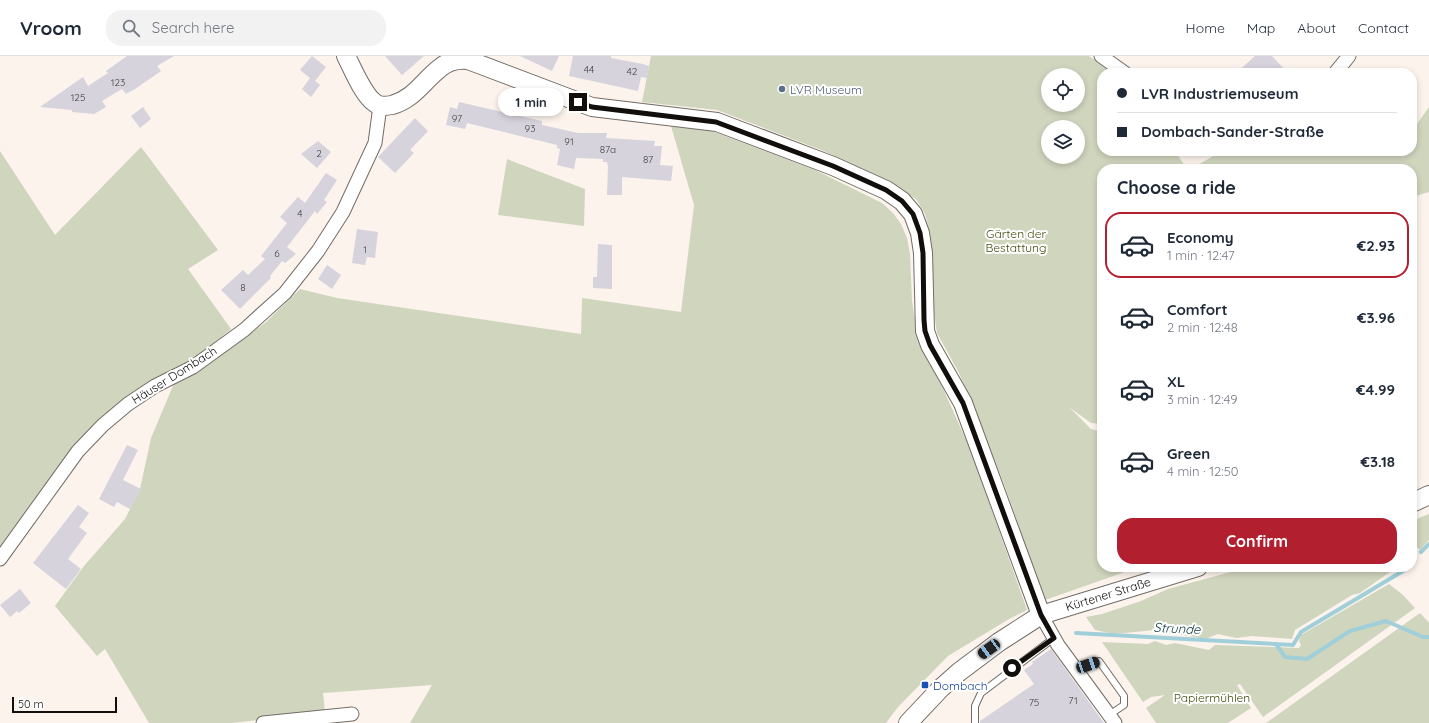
<!DOCTYPE html>
<html lang="en">
<head>
<meta charset="utf-8">
<style>
	body { margin:0; font-family:Quicksand,sans-serif; background:#f2f2f3; color:#1f2937; height:100vh; display:flex; flex-direction:column; font-size:15px; white-space:nowrap }
	* { box-sizing:border-box; margin:0 }
	p { font-size:13px; color:#747a83 }
	.icon { flex:none; width:22px; height:22px; fill:none; stroke:currentColor; stroke-width:2; stroke-linecap:round; stroke-linejoin:round }
	.map { position:relative; flex:1; overflow:hidden }
	.details { position:absolute; left:1097px; top:108px; width:320px; height:408px; display:flex; flex-direction:column; background:#fff; border-radius:16px; box-shadow:0 2px 6px #0003 }
	.details>* { flex:none }
	.hud { position:absolute; left:1097px; top:12px; width:320px; height:88px; border-radius:16px; box-shadow:0 2px 6px #0003; display:grid; align-content:center; height:88px; padding:0 20px; background:#fff }
	.controls { position:absolute; left:1041px; top:12px; display:grid; gap:8px }
	.controls a { display:grid; place-items:center; width:44px; height:44px; border-radius:50%; background:#fff; box-shadow:0 2px 6px #0003; font-size:20px }
	.scale { position:absolute; left:12px; bottom:10px; width:105px; box-sizing:border-box; padding-left:4px; border:2px solid #110e0c; border-top:0; font-size:11px; line-height:14px; white-space:nowrap; color:#110e0c; -webkit-text-stroke:3px #fff; paint-order:stroke }
	.end { position:absolute; width:18px; height:18px; margin:-9px; border:5px solid #110e0c; background:#fff; box-shadow:0 0 0 2px #fff }
	.from { border-radius:50% }
	.bubble { position:absolute; height:28px; border-radius:14px; background:#fff; box-shadow:0 2px 6px #0003; font-size:13px; font-weight:700; line-height:28px; text-align:center }
	.car { position:absolute; width:12px; height:24px; margin:-12px -6px; border-radius:5px; box-shadow:0 0 3px 1px #0007; background:linear-gradient(#222 24%,#8ab4d8 0 40%,#222 0 76%,#8ab4d8 0 86%,#222 0) }
	.hud b { display:flex; align-items:center; gap:14px; height:38px; font-size:15px }
	.hud b+b { border-top:1px solid #e0e1e3 }
	.hud i { width:10px; height:10px; background:#1f2937 }
	ul { padding:0; list-style:none }
	li { display:flex; align-items:center; gap:12px; height:66px; margin:0 8px 6px; padding:0 12px; border:2px solid transparent; border-radius:16px }
	li div { flex:1 }
	li b { display:block; font-size:15px }
	li em { font-style:normal; font-weight:700 }
	li.active { border-color:#b22030 }
	li>.icon { width:36px; height:36px; stroke-width:1.5 }
	h2 { padding:0 20px; font-size:18px; line-height:48px }
	.button { display:flex; gap:8px; margin-top:auto; padding:8px 20px }
	.button a { flex:1; height:46px; border-radius:16px; background:#b22030; color:#fff; font-size:16px; font-weight:700; line-height:46px; text-align:center }
	header { display:flex; align-items:center; gap:24px; box-sizing:border-box; height:56px; padding:0 20px; background:#fff; border-bottom:1px solid #e0e1e3 }
	header strong { font-size:19px }
	nav { display:flex; gap:22px; margin-inline-start:auto; font-size:14px }
	.search { width:280px; height:36px; background:#f2f2f3; display:flex; align-items:center; gap:10px; box-sizing:border-box; padding:0 14px; border-radius:16px; color:#747a83; font-size:15px }
	.map>svg:first-child { display:block }
	.green { fill:#d0d5be; fill-rule:evenodd }
	.lines { fill:none; stroke-linecap:round; stroke-linejoin:round }
	.stream { stroke:#a0cfda; stroke-width:4 }
	.building { fill:#d6d3dc }
	.lane-casing { stroke:#736c66; stroke-width:8 }
	.street-casing { stroke:#736c66; stroke-width:15 }
	.secondary-casing { stroke:#736c66; stroke-width:20 }
	.lane { stroke:#fff; stroke-width:6 }
	.street { stroke:#fff; stroke-width:13 }
	.secondary { stroke:#fff; stroke-width:18 }
	.route { stroke:#110e0c; stroke-width:5 }
	.service-dot { fill:#5c6f8a; stroke:#fff; stroke-width:1.5 }
	.transit-dot { fill:#1a4fb4; stroke:#fff; stroke-width:1.5 }
	.labels { text-anchor:middle; dominant-baseline:central; stroke-width:4; stroke-linejoin:round; paint-order:stroke }
	.number-label { font-size:10px; fill:#423f40 }
	.service-label { font-size:12px; fill:#4e5e75; stroke:#fff; text-anchor:start }
	.park-label { font-size:12px; fill:#454c0f; stroke:#fff }
	.street-label { font-size:12px; fill:#110e0c; stroke:#fff }
	.transit-label { font-size:12px; fill:#164399; stroke:#fff; text-anchor:start }
	.water-label { font-size:13px; font-style:italic; fill:#06353d; stroke:#fff }
</style>
</head>
<body>
<header>
<strong>Vroom</strong>
<div class="search"><svg class="icon" aria-label="search" viewBox="0 0 24 24"><circle cx="10" cy="10" r="6"/><path d="M15 15l6 6"/></svg>Search here</div>
<nav><a>Home</a><a>Map</a><a>About</a><a>Contact</a></nav>
</header>
<div class="map">
<svg width="1429" height="667" viewBox="0 0 1429 667">
	<rect width="100%" height="100%" fill="#fbf3ec"/>
	<g class="green">
		<path d="M 651,0 L 1089,0 L 1112,17 L 1102,17 L 1102,95 L 1175,95 L 1187,113 L 1102,113 L 1102,368 L 1091,367 L 1069,351 L 1091,373 L 1102,376 L 1102,511 L 1139,511 L 1045,544 L 1004,428 L 959,317 L 937,277 L 932,243 L 929,174 L 925,158 L 916,143 L 880,122 L 824,95 L 717,54 L 642,46 ZM 1048,19 L 1078,19 L 1078,49 L 1048,49 ZM 1048,71 L 1078,71 L 1078,101 L 1048,101 Z"/>
		<path d="M 1429,51 L 1429,136 L 1412,141 L 1412,113 L 1191,113 L 1222,95 L 1412,95 L 1412,75 Z"/>
		<path d="M 671,70 L 712,75 L 815,114 L 882,147 L 893,157 L 901,168 L 907,182 L 910,198 L 912,245 L 918,284 L 940,326 L 971,395 L 1027,554 L 1009,563 L 948,600 L 898,651 L 886,667 L 410,667 L 432,629 L 323,637 L 325,656 L 232,667 L 149,667 L 105,593 L 97,600 L 55,550 L 84,510 L 125,463 L 140,433 L 151,382 L 175,325 L 195,315 L 265,267 L 300,233 L 337,242 L 581,278 L 582,242 L 681,256 L 694,149 Z"/>
		<path d="M 141,91 L 218,194 L 188,213 L 231,273 L 196,302 L 124,347 L 0,492 L 0,95 L 55,179 Z"/>
		<path d="M 507,103 L 585,133 L 584,170 L 498,159 Z"/>
		<path d="M 1429,458 L 1429,484 L 1420,494 L 1412,486 L 1412,465 Z"/>
		<path d="M 1249,511 L 1397,511 L 1360,537 L 1352,539 L 1295,574 L 1292,583 L 1252,580 L 1236,582 L 1218,578 L 1205,583 L 1155,574 L 1114,578 L 1095,574 L 1086,561 L 1102,558 L 1141,545 L 1168,533 Z"/>
		<path d="M 1389,528 L 1403,539 L 1415,552 L 1263,661 L 1240,628 L 1237,629 L 1251,652 L 1228,667 L 1156,667 L 1146,652 L 1165,639 L 1151,641 L 1143,646 L 1102,586 L 1148,588 L 1155,585 L 1166,589 L 1175,587 L 1209,594 L 1215,589 L 1299,592 L 1301,589 L 1299,585 L 1301,579 Z"/>
		<path d="M 1420,557 L 1429,567 L 1429,667 L 1266,667 Z"/>
	</g>
	<g class="lines">
		<g class="stream">
			<path d="M 1421,496 L 1429,488"/>
			<path d="M 1076,577 L 1293,589 L 1301,576 L 1403,515"/>
			<path d="M 1276,588 L 1285,601 L 1307,603 L 1350,575 L 1386,565 L 1423,581 L 1429,581"/>
		</g>
	</g>
	<g class="building">
		<path d="M 127,0 L 174,0 L 157,10 L 161,15 L 135,33 L 126,38 L 122,33 L 102,45 L 106,51 L 94,58 L 72,56 L 72,54 L 40,51 L 83,21 L 88,30 L 108,17 L 106,15 Z"/>
		<path d="M 312,0 L 326,11 L 315,25 L 320,29 L 311,41 L 302,33 L 310,22 L 300,14 Z"/>
		<path d="M 385,0 L 424,0 L 402,19 Z"/>
		<path d="M 520,0 L 559,0 L 552,15 Z"/>
		<path d="M 573,0 L 611,0 L 611,2 L 643,8 L 649,10 L 647,22 L 641,21 L 638,35 L 569,20 Z"/>
		<path d="M 1255,0 L 1272,0 L 1288,17 L 1236,17 Z"/>
		<path d="M 459,46 L 542,65 L 542,69 L 578,77 L 607,77 L 606,82 L 655,85 L 654,90 L 662,90 L 660,109 L 673,110 L 671,125 L 622,121 L 622,139 L 607,139 L 608,111 L 607,106 L 603,106 L 603,103 L 576,102 L 574,113 L 557,109 L 560,93 L 557,92 L 557,89 L 467,67 L 465,73 L 446,69 L 450,51 L 457,53 Z"/>
		<path d="M 143,51 L 151,63 L 140,72 L 131,60 Z"/>
		<path d="M 415,62 L 428,75 L 410,94 L 414,97 L 395,117 L 378,101 Z"/>
		<path d="M 318,85 L 331,96 L 317,112 L 301,98 Z"/>
		<path d="M 326,117 L 337,124 L 324,144 L 327,146 L 317,158 L 315,155 L 287,191 L 296,198 L 285,207 L 282,205 L 270,220 L 271,222 L 240,253 L 221,234 L 243,214 L 248,219 L 265,203 L 261,200 L 287,167 L 280,161 L 298,141 L 305,147 Z"/>
		<path d="M 357,173 L 378,176 L 375,202 L 367,201 L 365,209 L 352,207 Z"/>
		<path d="M 598,188 L 612,189 L 612,233 L 593,232 L 593,221 L 597,221 Z"/>
		<path d="M 327,209 L 341,219 L 332,233 L 318,223 Z"/>
		<path d="M 127,389 L 138,394 L 123,424 L 141,433 L 130,453 L 117,446 L 114,451 L 99,443 Z"/>
		<path d="M 78,449 L 89,457 L 79,471 L 87,477 L 68,503 L 81,513 L 66,533 L 33,507 Z"/>
		<path d="M 20,533 L 31,547 L 19,557 L 17,555 L 10,561 L 0,549 Z"/>
		<path d="M 1051,593 L 1104,667 L 980,667 L 980,665 L 1034,628 L 1024,614 L 1033,608 L 1032,606 Z"/>
	</g>
	<g class="lines">
		<g class="lane-casing">
			<g id="lane">
				<path d="M 1076,613 L 1099,605 L 1124,640 L 1124,649 L 1109,659"/>
				<path d="M 975,667 L 975,650 L 981,637 L 1054,582"/>
			</g>
		</g>
		<g class="street-casing">
			<g id="street">
				<path d="M 1101,0 L 1125,17"/>
				<path d="M 1335,17 L 1349,0"/>
				<path d="M 0,503 L 78,395 L 103,369 L 128,348 L 155,330 L 193,311 L 244,274 L 285,237 L 318,195 L 343,156 L 375,87 L 380,50"/>
				<path d="M 1041,559 L 1058,589 L 1115,667"/>
				<path d="M 263,667 L 352,658"/>
			</g>
		</g>
		<g class="secondary-casing">
			<g id="secondary">
				<path d="M 346,0 C 353,13 363,39 375,47 C 380,51 386,50 392,49 C 414,43 423,25 440,12 C 448,5 458,3 468,4 L 592,51 L 717,66 L 833,110 L 886,134 L 902,145 L 913,158 L 920,177 L 923,197 L 925,275 L 930,289 L 963,347 L 1041,559"/>
				<path d="M 1412,447 L 1429,439"/>
				<path d="M 908,667 L 941,632 L 959,616 L 999,586 L 1041,559 L 1198,511"/>
			</g>
		</g>
		<use href="#lane" class="lane"/>
		<use href="#street" class="street"/>
		<use href="#secondary" class="secondary"/>
	</g>
	<g class="lines">
		<path class="route" d="M 578,46 L 592,51 L 716,66 L 833,110 L 886,134 L 902,145 L 913,158 L 920,177 L 923,197 L 924,264 L 925,275 L 930,289 L 963,347 L 1041,559 L 1054,582 L 1012,612"/>
	</g>
	<circle class="service-dot" cx="782" cy="33" r="4"/>
	<rect class="transit-dot" x="921" y="625" width="8" height="8" rx="2"/>
	<g class="labels">
		<g class="number-label">
			<text x="589" y="13">44</text>
			<text x="632" y="15">42</text>
			<text x="118" y="26">123</text>
			<text x="78" y="41">125</text>
			<text x="457" y="62">97</text>
			<text x="530" y="72">93</text>
			<text x="569" y="85">91</text>
			<text x="608" y="93">87a</text>
			<text x="319" y="97">2</text>
			<text x="648" y="103">87</text>
			<text x="300" y="157">4</text>
			<text x="365" y="193">1</text>
			<text x="277" y="197">6</text>
			<text x="243" y="231">8</text>
			<text x="1073" y="644">71</text>
			<text x="1034" y="646">75</text>
		</g>
		<g class="service-label">
			<text x="790" y="33">LVR Museum</text>
		</g>
		<g class="park-label">
			<text x="1016" y="177">Gärten der<tspan x="1016" dy="14">Bestattung</tspan></text>
			<text x="1212" y="641">Papiermühlen</text>
		</g>
		<g class="street-label">
			<text transform="translate(174 319) rotate(-32)">Häuser Dombach</text>
			<text transform="translate(1108 538) rotate(-17)">Kürtener Straße</text>
		</g>
		<g class="transit-label">
			<text x="933" y="629">Dombach</text>
		</g>
		<g class="water-label">
			<text transform="translate(1177 572) rotate(3)">Strunde</text>
		</g>
	</g>
</svg>
<div class="controls">
<a><svg class="icon" aria-label="locate" viewBox="0 0 24 24"><circle cx="12" cy="12" r="6"/><path d="M12 2v4M12 18v4M2 12h4M18 12h4"/></svg></a>
<a><svg class="icon" aria-label="layers" viewBox="0 0 24 24"><path d="M12 4l9 5-9 5-9-5zM3 14l9 5 9-5"/></svg></a>
</div>
<div class="scale">50 m</div>
<i class="end from" style="left:1012px;top:612px"></i>
<i class="end" style="left:578px;top:46px"></i>
<div class="bubble" style="left:498px;top:32px;width:66px">1 min</div>
<i class="car" style="left:989px;top:593px;rotate:234deg"></i>
<i class="car" style="left:1088px;top:609px;rotate:71deg"></i>
<div class="hud">
<b><i class="from"></i>LVR Industriemuseum</b>
<b><i></i>Dombach-Sander-Straße</b>
</div>
<section class="details">
<h2>Choose a ride</h2>
<ul>
<li class="active"><svg class="icon" aria-label="car" viewBox="0 0 24 24"><path d="M5 17H2v-5l4-1 3-4h7l3 4 3 1v5h-3M9 17h6M6 11h13"/><circle cx="7" cy="17" r="2"/><circle cx="17" cy="17" r="2"/></svg><div><b>Economy</b><p>1 min · 12:47</p></div><em>€2.93</em></li>
<li><svg class="icon" aria-label="car" viewBox="0 0 24 24"><path d="M5 17H2v-5l4-1 3-4h7l3 4 3 1v5h-3M9 17h6M6 11h13"/><circle cx="7" cy="17" r="2"/><circle cx="17" cy="17" r="2"/></svg><div><b>Comfort</b><p>2 min · 12:48</p></div><em>€3.96</em></li>
<li><svg class="icon" aria-label="car" viewBox="0 0 24 24"><path d="M5 17H2v-5l4-1 3-4h7l3 4 3 1v5h-3M9 17h6M6 11h13"/><circle cx="7" cy="17" r="2"/><circle cx="17" cy="17" r="2"/></svg><div><b>XL</b><p>3 min · 12:49</p></div><em>€4.99</em></li>
<li><svg class="icon" aria-label="car" viewBox="0 0 24 24"><path d="M5 17H2v-5l4-1 3-4h7l3 4 3 1v5h-3M9 17h6M6 11h13"/><circle cx="7" cy="17" r="2"/><circle cx="17" cy="17" r="2"/></svg><div><b>Green</b><p>4 min · 12:50</p></div><em>€3.18</em></li>
</ul>
<div class="button"><a>Confirm</a></div>
</section>
</div>
</body>
</html>
